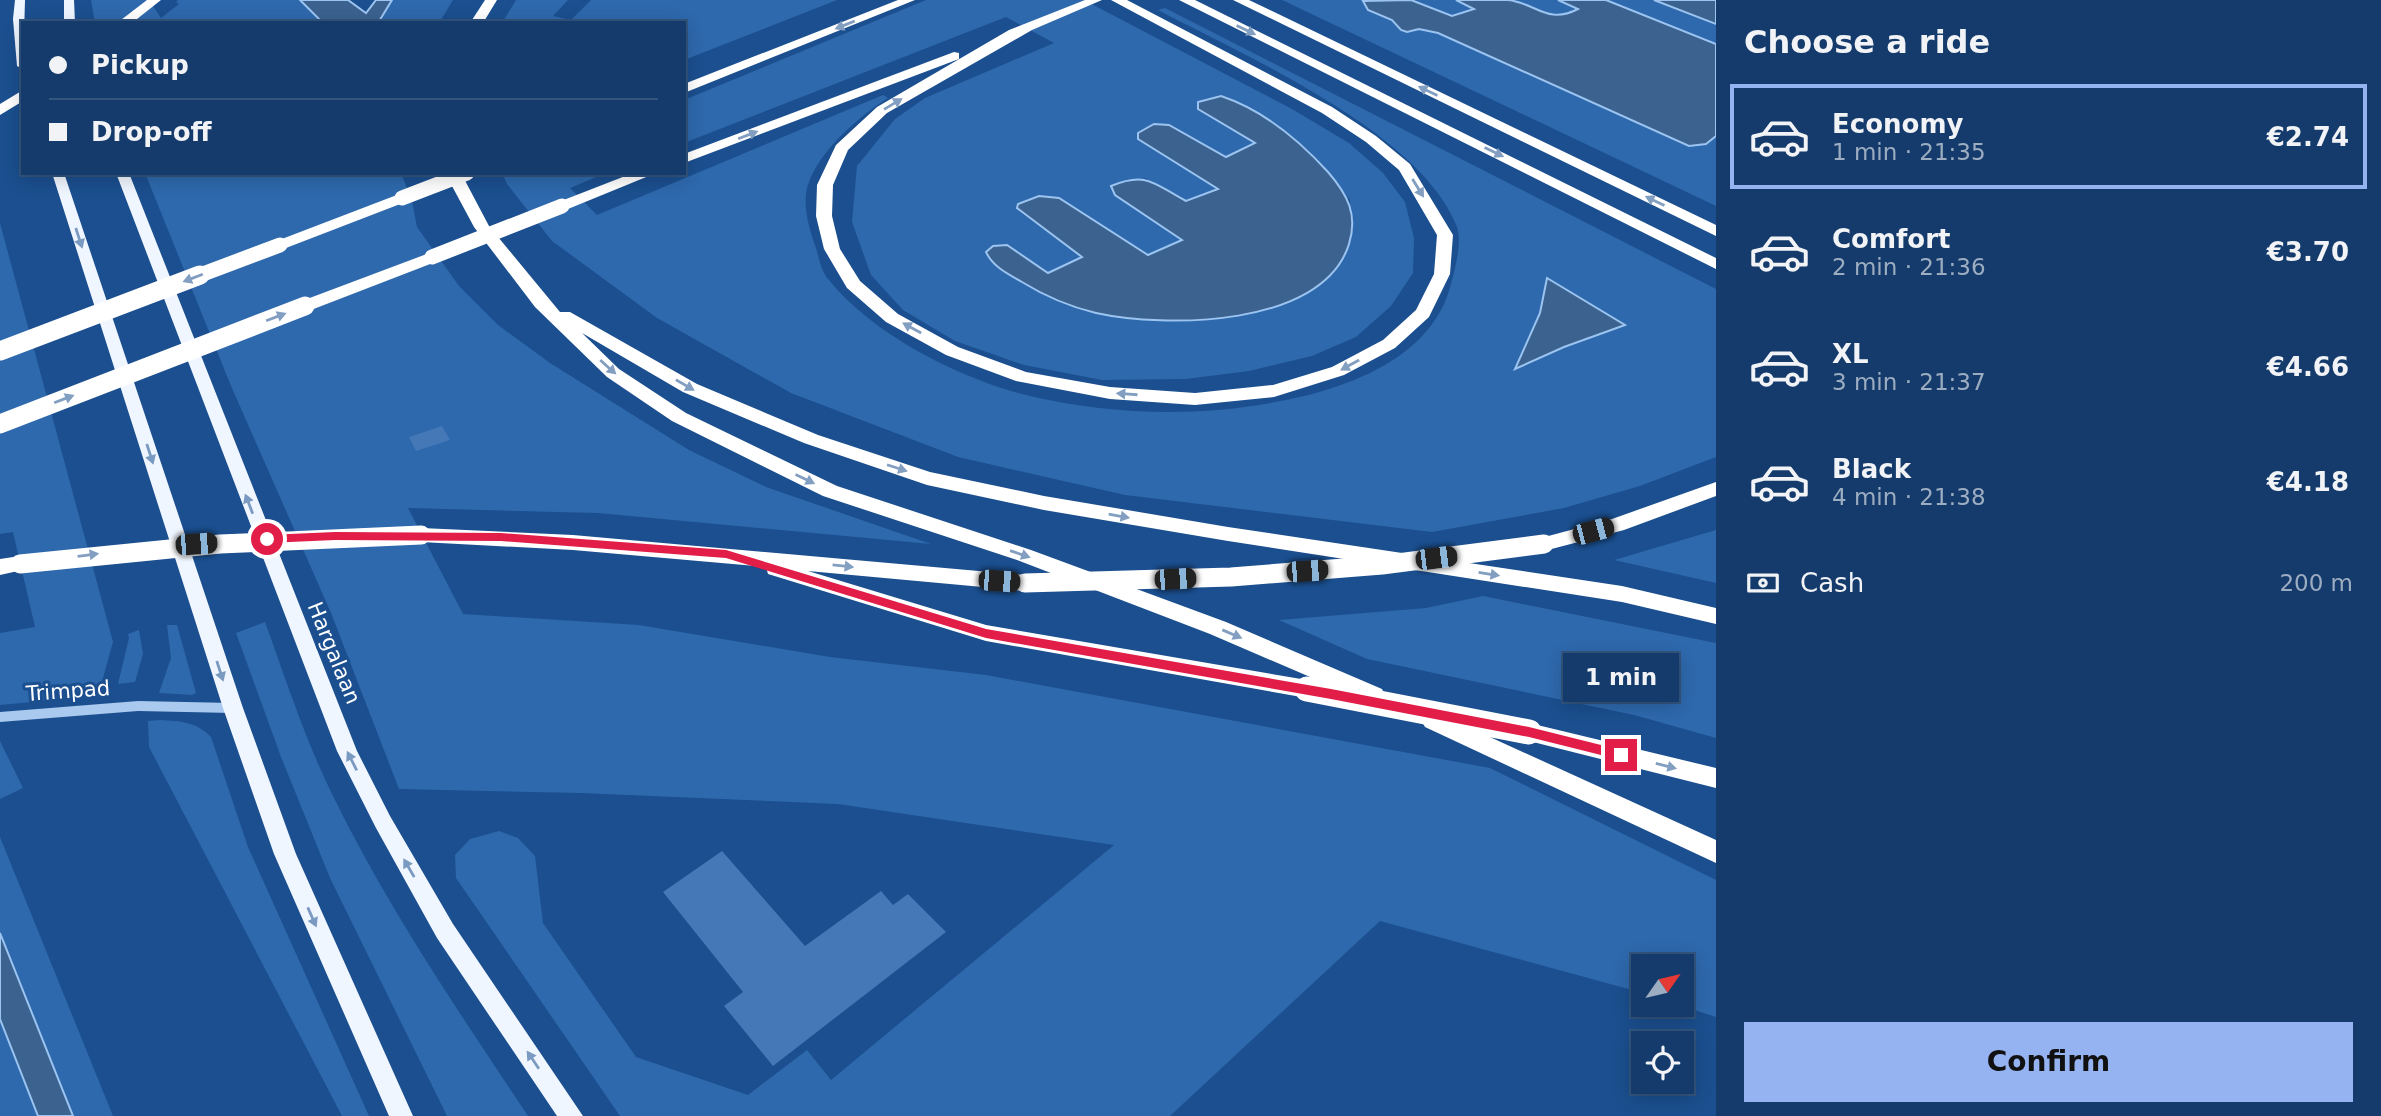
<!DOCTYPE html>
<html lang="en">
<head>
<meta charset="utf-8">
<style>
	body { margin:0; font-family:"DejaVu Sans",sans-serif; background:#214673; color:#f1f3f6; height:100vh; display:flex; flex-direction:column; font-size:26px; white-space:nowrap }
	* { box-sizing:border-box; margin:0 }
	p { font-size:23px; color:#9dadc1 }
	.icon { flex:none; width:38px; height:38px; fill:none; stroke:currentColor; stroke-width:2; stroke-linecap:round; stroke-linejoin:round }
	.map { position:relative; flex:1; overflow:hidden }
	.drawer { display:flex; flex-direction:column; background:#143b6b; width:665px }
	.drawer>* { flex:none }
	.guide { position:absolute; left:21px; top:21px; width:665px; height:154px; border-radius:0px; box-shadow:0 4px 18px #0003,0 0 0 2px #33557e; display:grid; align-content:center; height:154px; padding:0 28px; background:#143b6b }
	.needle { width:46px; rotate:56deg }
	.tools { position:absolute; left:1631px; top:954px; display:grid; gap:14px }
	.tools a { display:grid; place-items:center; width:63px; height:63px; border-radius:0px; background:#143b6b; box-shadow:0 4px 18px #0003,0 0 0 2px #33557e; font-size:35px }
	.end { position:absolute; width:32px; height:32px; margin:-16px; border:9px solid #e11d48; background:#fff; box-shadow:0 0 0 4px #fff }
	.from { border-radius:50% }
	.bubble { position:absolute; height:49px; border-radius:0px; background:#143b6b; box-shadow:0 4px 18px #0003,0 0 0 2px #33557e; font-size:23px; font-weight:800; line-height:49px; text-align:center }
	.car { position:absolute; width:21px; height:42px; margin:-21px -10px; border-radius:9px; box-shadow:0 0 5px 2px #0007; background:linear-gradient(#222 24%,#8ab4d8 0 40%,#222 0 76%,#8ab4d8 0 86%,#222 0) }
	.guide b { display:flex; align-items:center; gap:24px; height:66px; font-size:26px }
	.guide b+b { border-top:2px solid #33557e }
	.guide i { width:18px; height:18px; background:#f1f3f6 }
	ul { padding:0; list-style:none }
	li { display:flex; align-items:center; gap:21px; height:105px; margin:0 14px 10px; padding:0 14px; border:4px solid transparent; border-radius:0px }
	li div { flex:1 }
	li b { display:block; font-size:26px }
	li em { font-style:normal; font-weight:800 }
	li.selected { border-color:#95b2f1 }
	li>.icon { width:63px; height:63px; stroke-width:1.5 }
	h2 { padding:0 28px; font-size:32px; line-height:84px }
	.pay { display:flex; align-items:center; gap:18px; height:77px; padding:0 28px; font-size:26px }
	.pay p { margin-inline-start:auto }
	.button { display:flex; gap:14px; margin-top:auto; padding:14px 28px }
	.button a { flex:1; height:80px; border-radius:0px; background:#95b2f1; color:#111; font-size:28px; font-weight:800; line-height:80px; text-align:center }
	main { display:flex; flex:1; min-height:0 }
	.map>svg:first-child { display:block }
	.green { fill:#2e69ad; fill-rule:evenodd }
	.water { fill:#3c6290; stroke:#9cc4f0; stroke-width:2 }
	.building { fill:#4478b7 }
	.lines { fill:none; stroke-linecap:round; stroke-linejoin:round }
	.minor { fill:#a9c9ee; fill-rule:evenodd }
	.major { fill:#f0f6ff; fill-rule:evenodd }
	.highway { fill:#fff; fill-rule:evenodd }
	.highway-bridge-far2 { stroke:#fff; stroke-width:15 }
	.highway-bridge-far1 { stroke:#fff; stroke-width:19 }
	.highway-bridge { stroke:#fff; stroke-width:25 }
	.oneway { fill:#829ec1 }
	.oneway2 { fill:#7b9ac1 }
	.route { fill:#e11d48 }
	.labels { text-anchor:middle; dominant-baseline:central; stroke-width:6; stroke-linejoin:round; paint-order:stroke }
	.street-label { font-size:21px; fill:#fff; stroke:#1b4f8f }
</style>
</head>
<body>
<main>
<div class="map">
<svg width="1716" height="1116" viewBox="0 0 1716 1116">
	<rect width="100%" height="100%" fill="#1b4f8f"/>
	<g class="green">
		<path d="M 91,0 L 149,0 L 161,18 L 179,4 L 176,2 L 178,0 L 300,0 L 323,23 L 95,23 Z"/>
		<path d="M 392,0 L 453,0 L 439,23 L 378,23 Z"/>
		<path d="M 516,0 L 568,0 L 553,16 L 571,20 L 591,0 L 837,0 L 684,60 L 684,23 L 502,23 Z"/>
		<path d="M 926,0 L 1084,0 L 1292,109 L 1349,143 L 1383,173 L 1405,202 L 1414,238 L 1413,273 L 1391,306 L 1356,337 L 1312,356 L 1249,371 L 1186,379 L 1102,380 L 1024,365 L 955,341 L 903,310 L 871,275 L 852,222 L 857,166 L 895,119 L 925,98 L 1054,43 L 1006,17 L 684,143 L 684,100 ZM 1221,96 L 1235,101 L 1309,151 L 1350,200 L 1346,255 L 1333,274 L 1309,291 L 1272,308 L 1209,319 L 1147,320 L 986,252 L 1007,245 L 1048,273 L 1083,257 L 1020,212 L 1059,198 L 1148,255 L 1182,239 L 1115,195 L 1145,178 L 1186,201 L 1219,188 L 1138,133 L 1154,124 L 1169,125 L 1226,157 L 1255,143 L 1198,109 L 1198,102 Z"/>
		<path d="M 1282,0 L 1364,0 L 1368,10 L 1392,20 L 1407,32 L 1419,29 L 1438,33 L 1706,144 L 1716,136 L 1716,206 Z"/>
		<path d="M 1411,0 L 1456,0 L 1475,8 L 1452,16 Z"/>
		<path d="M 1510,0 L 1558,0 L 1578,8 C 1553,21 1534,10 1510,0 Z"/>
		<path d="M 1606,0 L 1654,0 L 1716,24 L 1716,44 Z"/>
		<path d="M 1165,8 L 1716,289 L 1716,457 L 1640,486 L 1564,508 L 1432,532 L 1125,495 L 958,457 L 791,393 L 657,318 L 552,241 L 507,184 L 502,173 L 606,173 L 570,188 L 597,215 L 883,95 L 888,98 C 858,117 811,157 806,194 C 804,212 810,231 816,248 C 819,258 821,271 828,279 C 872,334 958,378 1026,395 C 1118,417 1213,418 1304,396 C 1361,382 1427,354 1448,294 C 1453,277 1463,244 1457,227 C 1421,132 1245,56 1158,10 ZM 1547,278 L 1564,347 L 1516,368 L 1540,313 Z"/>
		<path d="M 145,173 L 401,173 L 412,201 L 417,227 L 459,286 L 498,325 L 550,363 L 689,450 L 766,487 L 931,544 L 598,513 L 408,508 L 463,614 L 639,625 L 830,657 L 986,675 L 1490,768 L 1716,880 L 1716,1017 L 1679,1005 L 1682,1004 L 1682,966 L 1643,966 L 1643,993 L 1380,921 L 1170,1116 L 620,1116 L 456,878 L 455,855 L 470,839 L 499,831 L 518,838 L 535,856 L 543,923 L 636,1057 L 748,1095 L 807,1050 L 831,1080 L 1114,845 L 838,804 L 580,793 L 399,789 L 331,613 L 231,386 Z"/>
		<path d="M 0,223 L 113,642 L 98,696 L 0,705 L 0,633 L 35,627 L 13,532 L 0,534 Z"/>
		<path d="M 1716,530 L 1716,583 L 1614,560 Z"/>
		<path d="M 1483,596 L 1716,643 L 1716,738 L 1634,715 L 1367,659 L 1279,620 L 1426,608 Z"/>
		<path d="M 265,622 C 286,680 305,739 332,794 C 387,907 459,1012 528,1116 L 447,1116 L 330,878 L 281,757 L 236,633 Z"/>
		<path d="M 167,625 L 177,625 L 196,693 L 192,695 L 159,693 L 171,658 Z"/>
		<path d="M 139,630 L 143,654 L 135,682 L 118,684 L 129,638 L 128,634 Z"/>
		<path d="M 160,720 C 180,721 197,722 211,737 L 248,847 L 369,1116 L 342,1116 L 149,747 L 148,721 Z"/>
		<path d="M 0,741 L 23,788 L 0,799 Z"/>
		<path d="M 0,837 L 113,1116 L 73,1116 L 0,933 Z"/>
		<path d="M 0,1019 L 38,1116 L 0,1116 Z"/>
	</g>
	<g class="water">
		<path d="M 300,0 L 348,0 L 366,13 L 376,0 L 392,0 L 378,23 L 323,23 Z"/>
		<path d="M 1411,0 L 1452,16 L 1474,9 L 1456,0 C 1473,0 1491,0 1508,0 C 1536,3 1547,25 1578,9 L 1558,0 L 1606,0 L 1716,44 L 1716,136 L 1706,144 L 1689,146 L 1438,33 L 1419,29 L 1407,32 L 1401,30 L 1392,20 L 1368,10 L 1363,1 Z"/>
		<path d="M 1654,0 L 1716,0 L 1716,24 Z"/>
		<path d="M 1221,96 C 1263,110 1299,140 1328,172 C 1348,195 1358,215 1349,244 C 1323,328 1164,328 1096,313 C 1071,307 1043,295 1022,282 C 1008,274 993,267 986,252 L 993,246 L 1007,245 L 1048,273 L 1082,257 L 1017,208 L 1018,204 L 1039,196 L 1059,198 L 1148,255 L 1182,240 L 1115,195 L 1111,186 C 1147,171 1154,184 1186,201 L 1218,189 L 1138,139 L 1138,133 L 1154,124 L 1169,125 L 1226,157 L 1255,143 L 1198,109 L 1198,102 Z"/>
		<path d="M 1547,278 L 1625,325 L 1564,347 L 1515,369 L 1540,313 Z"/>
		<path d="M 0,933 L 73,1116 L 38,1116 L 0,1019 Z"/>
	</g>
	<g class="building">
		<path d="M 442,426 L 450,440 L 416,451 L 409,437 Z"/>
		<path d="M 722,851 L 805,946 L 881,891 L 893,905 L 908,894 L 946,932 L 773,1066 L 724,1006 L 743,992 L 663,892 Z"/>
	</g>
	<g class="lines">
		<path class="minor" d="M 138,701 L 233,703 L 238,704 L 240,708 L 238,712 L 233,713 L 138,711 L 0,722 L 0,712 Z"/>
		<g class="major">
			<path d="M 15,0 L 25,0 L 23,69 L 17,66 L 13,19 Z"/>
			<path d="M 64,0 L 74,0 L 75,23 L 64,23 Z"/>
			<path d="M 52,173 L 64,173 L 243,708 L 296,854 L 413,1116 L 389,1116 L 274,854 L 223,708 Z"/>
			<path d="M 116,173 L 129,173 L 357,751 L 390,816 L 453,924 L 583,1116 L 557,1116 L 437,938 L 376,828 L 337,751 Z"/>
		</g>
		<g class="highway">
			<path d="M 147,0 L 161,0 L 132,23 L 117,23 Z"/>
			<path d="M 485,0 L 497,0 L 483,23 L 470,23 Z"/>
			<path d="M 898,0 L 915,0 L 684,93 L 684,84 Z"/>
			<path d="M 1085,0 L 1102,0 L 1032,30 L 887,113 L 848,150 L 833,185 L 832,216 L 840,249 L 860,281 L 898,314 L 958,347 L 1026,372 L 1110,387 L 1195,393 L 1273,385 L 1332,367 L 1383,340 L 1416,310 L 1434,274 L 1437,235 L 1399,170 L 1366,142 L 1322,113 L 1111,0 L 1127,0 L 1332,107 L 1376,136 L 1410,164 L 1453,235 L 1450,274 L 1429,317 L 1395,348 L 1344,375 L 1274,397 L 1195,405 L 1110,399 L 1016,381 L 946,355 L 886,322 L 847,288 L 824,249 L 816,216 L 817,185 L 836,145 L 877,107 L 1009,30 Z"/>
			<path d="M 1179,0 L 1195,0 L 1716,258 L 1716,269 Z"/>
			<path d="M 1233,0 L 1249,0 L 1716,225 L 1716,236 Z"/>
			<path d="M 954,52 L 959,53 L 959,59 L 684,163 L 684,154 Z"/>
			<path d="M 23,90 L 23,101 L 0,115 L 0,104 Z"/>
			<path d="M 445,173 L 461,173 L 489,226 L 560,312 L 570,312 L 697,384 L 818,435 L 930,472 L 1044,496 L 1228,527 L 1622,586 L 1716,608 L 1716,624 L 1622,602 L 1228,541 L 1044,510 L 927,485 L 804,443 L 683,392 L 582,333 L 619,369 L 686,413 L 837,486 L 1031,550 L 1226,622 L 1382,689 L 1385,695 L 1382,701 L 1374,704 L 1366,701 L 1210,634 L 1017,560 L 823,496 L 672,421 L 607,377 L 535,307 L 474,227 Z"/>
			<path d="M 633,173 L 656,173 L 568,209 L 556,209 L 554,206 L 556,203 Z"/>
			<path d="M 402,193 L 408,195 L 410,198 L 408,201 L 286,248 L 274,248 L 272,245 L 274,242 Z"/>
			<path d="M 432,252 L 438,253 L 440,257 L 438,261 L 311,310 L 305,311 L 296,306 L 299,302 Z"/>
			<path d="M 1716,482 L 1716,496 L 1624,530 L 1544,551 L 1537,549 L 1534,544 L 1537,539 L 1612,519 Z"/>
			<path d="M 421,528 L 573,535 L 1025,575 L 1033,577 L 1036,583 L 1033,589 L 1025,591 L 808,571 L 986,625 L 1307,680 L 1315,683 L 1318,689 L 1315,695 L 1307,698 L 986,641 L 768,574 L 766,567 L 573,550 L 421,542 L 414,540 L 411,535 L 414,530 Z"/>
			<path d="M 20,556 L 27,559 L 31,564 L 27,569 L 0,575 L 0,559 Z"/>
			<path d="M 1433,711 L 1716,840 L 1716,863 L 1425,727 L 1421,720 L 1425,713 Z"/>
			<path d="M 1529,723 L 1716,768 L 1716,788 L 1521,739 L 1517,732 L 1521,725 Z"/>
		</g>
		<g class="highway-bridge-far2">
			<path d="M 402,198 L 467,173"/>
			<path d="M 432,257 L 562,206"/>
			<path d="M 195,277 L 280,245"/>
		</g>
		<g class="highway-bridge-far1">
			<path d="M 0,351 L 200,275"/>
			<path d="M 0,424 L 305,306"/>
			<path d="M 20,564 L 220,544 L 421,535"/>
			<path d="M 1025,583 L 1231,577 L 1382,565 L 1544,544"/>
		</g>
		<path class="highway-bridge" d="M 1307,689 L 1529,732"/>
	</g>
	<defs><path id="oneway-solid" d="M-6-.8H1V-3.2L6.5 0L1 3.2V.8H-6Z" transform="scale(1.75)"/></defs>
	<g class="oneway">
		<use href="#oneway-solid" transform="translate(845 25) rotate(158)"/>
		<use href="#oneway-solid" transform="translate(1246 30) rotate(26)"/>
		<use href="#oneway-solid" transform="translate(1428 91) rotate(-154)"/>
		<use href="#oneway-solid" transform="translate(893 104) rotate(-31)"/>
		<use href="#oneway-solid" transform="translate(748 135) rotate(-21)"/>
		<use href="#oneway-solid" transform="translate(1494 152) rotate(26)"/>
		<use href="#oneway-solid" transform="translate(1418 188) rotate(58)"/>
		<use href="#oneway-solid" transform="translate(1655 201) rotate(-154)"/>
		<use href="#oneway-solid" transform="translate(193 278) rotate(159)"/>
		<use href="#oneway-solid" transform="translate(276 317) rotate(-21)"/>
		<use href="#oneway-solid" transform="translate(912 328) rotate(-151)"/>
		<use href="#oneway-solid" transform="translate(1350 365) rotate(151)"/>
		<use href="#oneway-solid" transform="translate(608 367) rotate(42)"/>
		<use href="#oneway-solid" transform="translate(685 385) rotate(30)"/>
		<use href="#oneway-solid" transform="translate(1127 394) rotate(-176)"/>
		<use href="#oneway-solid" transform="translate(64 399) rotate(-21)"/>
		<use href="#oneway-solid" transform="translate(897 468) rotate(18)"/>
		<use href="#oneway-solid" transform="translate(805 479) rotate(26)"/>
		<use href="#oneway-solid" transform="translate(1119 516) rotate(10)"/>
		<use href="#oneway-solid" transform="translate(1020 554) rotate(19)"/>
		<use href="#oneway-solid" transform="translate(88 555) rotate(-7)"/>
		<use href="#oneway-solid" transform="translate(843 566) rotate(6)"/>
		<use href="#oneway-solid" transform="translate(1489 574) rotate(9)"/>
		<use href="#oneway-solid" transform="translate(1232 634) rotate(23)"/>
		<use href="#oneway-solid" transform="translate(1666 766) rotate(14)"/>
	</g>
	<g class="oneway2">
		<use href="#oneway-solid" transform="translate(79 238) rotate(72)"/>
		<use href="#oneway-solid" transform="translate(150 454) rotate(72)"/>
		<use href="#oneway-solid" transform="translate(249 504) rotate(-111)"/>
		<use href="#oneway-solid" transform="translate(220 671) rotate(72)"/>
		<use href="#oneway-solid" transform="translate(352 761) rotate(-117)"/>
		<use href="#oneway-solid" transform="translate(409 868) rotate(-120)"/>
		<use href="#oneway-solid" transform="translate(312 917) rotate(66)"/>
		<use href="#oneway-solid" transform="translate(533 1060) rotate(-124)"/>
	</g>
	<path class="route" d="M 335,532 L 501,533 L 726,550 L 986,629 L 1331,689 L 1529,727 L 1621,750 L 1628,755 L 1621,760 L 1529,737 L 1331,699 L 986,638 L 726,558 L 501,541 L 335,540 L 267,543 L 262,539 L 267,535 Z"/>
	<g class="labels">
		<g class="street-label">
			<text transform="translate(334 653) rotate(68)">Hargalaan</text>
			<text transform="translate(68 691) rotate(-4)">Trimpad</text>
		</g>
	</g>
</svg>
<div class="tools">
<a><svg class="needle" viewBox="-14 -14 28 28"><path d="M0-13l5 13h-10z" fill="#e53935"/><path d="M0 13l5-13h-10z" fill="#9dadc1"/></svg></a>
<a><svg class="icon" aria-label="locate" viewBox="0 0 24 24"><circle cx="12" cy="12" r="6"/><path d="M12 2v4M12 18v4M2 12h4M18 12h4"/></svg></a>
</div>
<i class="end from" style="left:267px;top:539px"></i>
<i class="end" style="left:1621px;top:755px"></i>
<div class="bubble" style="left:1563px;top:653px;width:116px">1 min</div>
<i class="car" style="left:1593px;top:531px;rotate:75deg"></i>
<i class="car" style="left:196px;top:544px;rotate:86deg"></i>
<i class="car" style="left:1436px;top:558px;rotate:83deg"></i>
<i class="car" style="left:1307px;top:571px;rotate:86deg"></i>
<i class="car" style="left:1175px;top:579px;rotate:87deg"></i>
<i class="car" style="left:999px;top:581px;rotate:94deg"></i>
<div class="guide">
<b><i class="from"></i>Pickup</b>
<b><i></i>Drop-off</b>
</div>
</div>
<section class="drawer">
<h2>Choose a ride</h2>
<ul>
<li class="selected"><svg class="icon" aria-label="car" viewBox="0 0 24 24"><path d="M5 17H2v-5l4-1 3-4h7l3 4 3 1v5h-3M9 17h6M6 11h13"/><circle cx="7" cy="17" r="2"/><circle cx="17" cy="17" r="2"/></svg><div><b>Economy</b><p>1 min · 21:35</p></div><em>€2.74</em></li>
<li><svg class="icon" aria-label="car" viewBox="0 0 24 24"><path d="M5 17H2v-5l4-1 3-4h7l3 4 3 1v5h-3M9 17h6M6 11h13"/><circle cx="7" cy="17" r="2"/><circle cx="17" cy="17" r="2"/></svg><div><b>Comfort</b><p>2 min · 21:36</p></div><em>€3.70</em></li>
<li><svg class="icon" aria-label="car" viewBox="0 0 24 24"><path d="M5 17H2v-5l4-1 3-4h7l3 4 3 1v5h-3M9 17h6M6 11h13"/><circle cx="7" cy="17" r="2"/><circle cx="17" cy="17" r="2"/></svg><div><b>XL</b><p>3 min · 21:37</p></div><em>€4.66</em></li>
<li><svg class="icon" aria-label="car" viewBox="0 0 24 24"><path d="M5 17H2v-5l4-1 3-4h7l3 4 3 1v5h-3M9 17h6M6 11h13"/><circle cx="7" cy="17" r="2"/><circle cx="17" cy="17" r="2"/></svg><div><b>Black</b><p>4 min · 21:38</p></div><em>€4.18</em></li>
</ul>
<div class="pay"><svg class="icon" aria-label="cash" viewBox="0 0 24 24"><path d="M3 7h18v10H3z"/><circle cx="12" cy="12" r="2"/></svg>Cash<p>200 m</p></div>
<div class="button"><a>Confirm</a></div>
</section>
</main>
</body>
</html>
